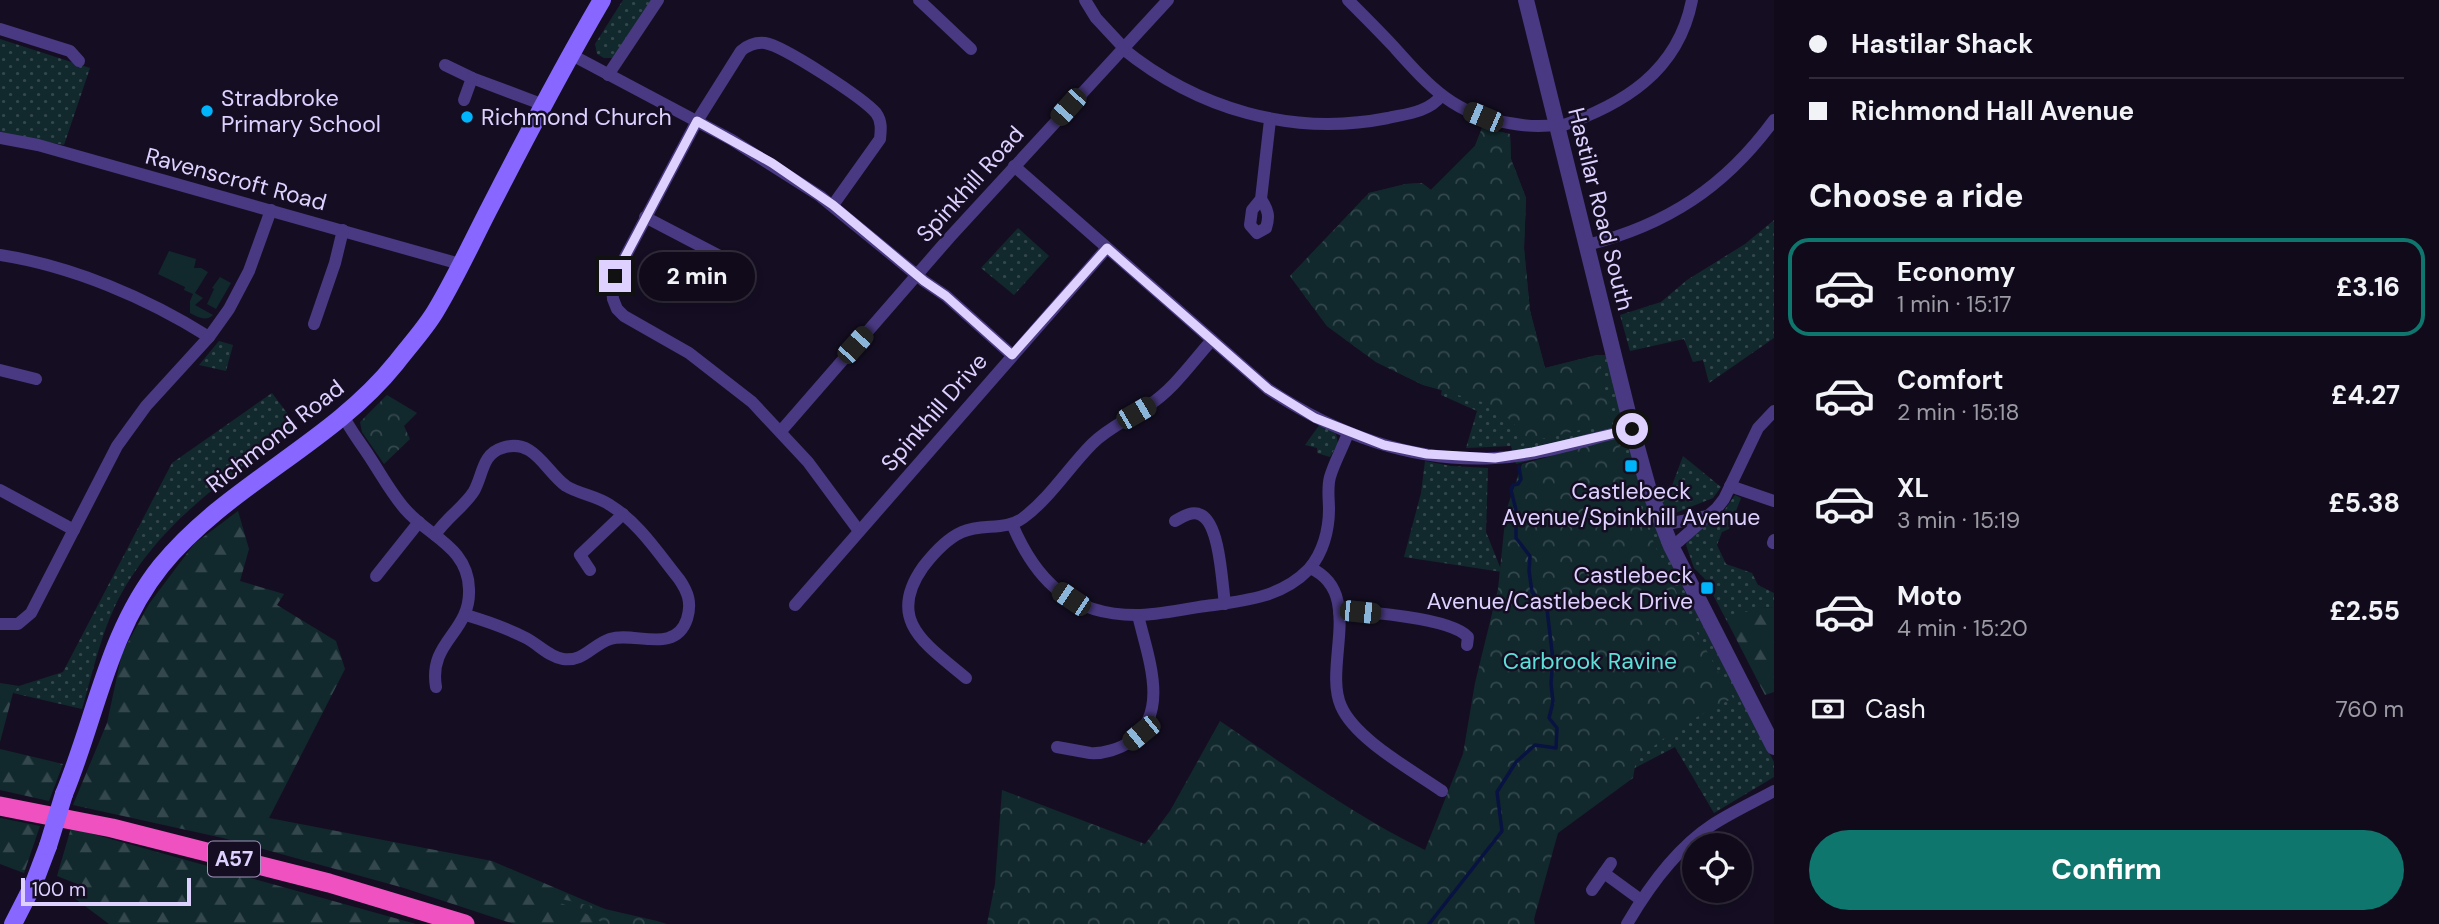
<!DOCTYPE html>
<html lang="en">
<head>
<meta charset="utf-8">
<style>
	body { margin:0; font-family:"DM Sans",sans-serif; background:#191323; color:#f1f3f6; height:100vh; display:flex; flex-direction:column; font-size:26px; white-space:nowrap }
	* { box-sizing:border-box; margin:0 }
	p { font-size:23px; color:#9c9aa2 }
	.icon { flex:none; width:38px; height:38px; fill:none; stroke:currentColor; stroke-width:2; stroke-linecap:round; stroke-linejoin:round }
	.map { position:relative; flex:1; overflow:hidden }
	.sheet { display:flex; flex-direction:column; background:#100a1a; width:665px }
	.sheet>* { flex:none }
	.banner { display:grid; align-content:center; height:154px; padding:0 35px; background:#100a1a }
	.fabs { position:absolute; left:1682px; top:833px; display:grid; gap:14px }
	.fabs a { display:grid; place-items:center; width:70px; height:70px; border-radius:50%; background:#100a1a; box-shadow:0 4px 10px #0003,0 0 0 2px #302b39; font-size:35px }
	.scale { position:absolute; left:21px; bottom:18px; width:170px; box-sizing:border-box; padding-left:7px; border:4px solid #ded0ff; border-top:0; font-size:19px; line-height:24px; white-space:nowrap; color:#ded0ff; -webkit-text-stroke:5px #150e23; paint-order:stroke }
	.end { position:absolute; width:32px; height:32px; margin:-16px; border:9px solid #ded0ff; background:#111; box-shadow:0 0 0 4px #111 }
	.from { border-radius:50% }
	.bubble { position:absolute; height:49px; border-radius:24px; background:#100a1a; box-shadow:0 4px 10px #0003,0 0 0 2px #302b39; font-size:23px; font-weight:800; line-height:49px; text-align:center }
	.car { position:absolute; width:21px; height:42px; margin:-21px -10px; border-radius:9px; box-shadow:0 0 5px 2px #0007; background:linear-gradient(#222 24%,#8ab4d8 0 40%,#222 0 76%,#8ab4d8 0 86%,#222 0) }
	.banner b { display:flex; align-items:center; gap:24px; height:66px; font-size:26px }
	.banner b+b { border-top:2px solid #302b39 }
	.banner i { width:18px; height:18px; background:#f1f3f6 }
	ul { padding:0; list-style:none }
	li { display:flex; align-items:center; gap:21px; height:98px; margin:0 14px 10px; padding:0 21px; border:4px solid transparent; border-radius:21px }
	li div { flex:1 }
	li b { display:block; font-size:26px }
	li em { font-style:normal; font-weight:800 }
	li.selected { border-color:#0f766e }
	li>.icon { width:63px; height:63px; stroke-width:1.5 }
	h2 { padding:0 35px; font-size:32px; line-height:84px }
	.pay { display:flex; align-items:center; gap:18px; height:77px; padding:0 35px; font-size:26px }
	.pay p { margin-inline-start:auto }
	.primary-button { display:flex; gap:14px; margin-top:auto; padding:14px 35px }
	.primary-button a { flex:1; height:80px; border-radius:42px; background:#0f766e; color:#fff; font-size:28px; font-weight:800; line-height:80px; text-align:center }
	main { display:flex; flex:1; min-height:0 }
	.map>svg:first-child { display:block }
	.grass { fill:url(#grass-dots) }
	.forest { fill:url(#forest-firs) }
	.park { fill:url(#park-crowns) }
	.garden { fill:#11292d }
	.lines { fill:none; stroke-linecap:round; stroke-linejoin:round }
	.stream { stroke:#091341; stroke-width:3.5 }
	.minor { stroke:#493982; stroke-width:12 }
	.tertiary { stroke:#493982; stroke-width:16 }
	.secondary { stroke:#8767ff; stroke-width:18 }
	.trunk { stroke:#ef51c0; stroke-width:19 }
	.secondary-bridge { stroke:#8767ff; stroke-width:18 }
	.route { stroke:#ded0ff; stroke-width:9 }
	.poi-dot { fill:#00b4fb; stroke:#150e23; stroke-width:2.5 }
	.labels { text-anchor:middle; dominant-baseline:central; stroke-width:5; stroke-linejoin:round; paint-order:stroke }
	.shield { fill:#150e23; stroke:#a296bd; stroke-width:2 }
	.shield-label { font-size:21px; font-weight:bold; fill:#ded0ff }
	.poi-label { font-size:23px; fill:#ded0ff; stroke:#150e23; text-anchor:start }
	.street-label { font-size:23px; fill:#ded0ff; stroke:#150e23 }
	.park-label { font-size:23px; fill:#5ce0d7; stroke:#150e23 }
</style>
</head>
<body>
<main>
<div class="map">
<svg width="1774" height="924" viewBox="0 0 1774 924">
	<defs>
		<pattern id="grass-dots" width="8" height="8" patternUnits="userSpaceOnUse" patternTransform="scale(1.75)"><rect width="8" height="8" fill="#11292d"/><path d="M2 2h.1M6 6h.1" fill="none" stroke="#33474c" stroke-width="1.8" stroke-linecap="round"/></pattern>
		<pattern id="forest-firs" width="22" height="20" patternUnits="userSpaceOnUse" patternTransform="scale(1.75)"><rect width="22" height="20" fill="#11292d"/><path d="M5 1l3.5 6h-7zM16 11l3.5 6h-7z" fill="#33474c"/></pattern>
		<pattern id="park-crowns" width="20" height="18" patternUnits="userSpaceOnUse" patternTransform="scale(1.75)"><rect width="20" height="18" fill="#11292d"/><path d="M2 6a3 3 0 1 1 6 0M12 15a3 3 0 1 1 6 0" fill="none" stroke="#33474c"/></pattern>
	</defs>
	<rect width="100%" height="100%" fill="#150e23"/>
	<g class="grass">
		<path d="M 623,0 L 653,0 L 613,58 L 604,58 L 597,54 L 595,44 Z"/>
		<path d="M 0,39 L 90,68 L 64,145 L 0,133 Z"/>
		<path d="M 1482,128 L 1510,134 L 1511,159 L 1526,198 L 1524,248 L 1530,311 L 1545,368 L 1597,355 L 1607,355 L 1640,487 L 1650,502 L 1667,499 L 1683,456 L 1721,487 L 1713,498 L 1653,522 L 1680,582 L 1774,762 L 1774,777 L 1714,813 L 1675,747 L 1610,781 L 1558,453 L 1516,464 L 1511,446 L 1466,448 L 1477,411 L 1441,395 L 1442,389 L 1423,385 L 1376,362 L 1327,326 L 1290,276 L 1369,193 L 1406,184 L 1422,183 L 1431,190 L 1475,146 Z"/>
		<path d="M 1774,220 L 1774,338 L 1709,383 L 1703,360 L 1693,362 L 1684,339 L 1630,351 L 1620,315 L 1661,302 L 1687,280 L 1745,244 Z"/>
		<path d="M 1018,228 L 1049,256 L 1014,295 L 981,268 Z"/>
		<path d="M 219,341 L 233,345 L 226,371 L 199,365 Z"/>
		<path d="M 272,393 L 296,425 C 225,481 156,523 115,606 C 100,638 92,675 82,709 L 13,693 L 19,686 L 63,672 L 172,463 Z"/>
		<path d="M 1320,424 L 1336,434 L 1338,443 L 1330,457 L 1317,453 L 1317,448 L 1305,445 Z"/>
		<path d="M 1425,461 L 1451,466 L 1488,468 L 1486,532 L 1502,572 L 1404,557 L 1421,493 Z"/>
		<path d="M 1735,495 L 1741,498 L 1729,529 L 1722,532 L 1717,545 L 1726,564 L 1752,573 L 1758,585 L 1774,593 L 1774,608 L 1762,607 L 1729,625 L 1704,578 L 1694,568 L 1686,545 L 1690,533 L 1721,515 Z"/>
	</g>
	<g class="forest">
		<path d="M 238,511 L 249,549 L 240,581 L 284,594 L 277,605 L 336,641 L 345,669 L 269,818 L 492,861 L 640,924 L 514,924 L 404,888 L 223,838 L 73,805 L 107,723 L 122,653 L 149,604 L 194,544 Z"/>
		<path d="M 1762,607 L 1774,608 L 1774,692 L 1765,695 L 1729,625 L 1739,614 Z"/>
		<path d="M 0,683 L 19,686 L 13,693 L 0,742 Z"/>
		<path d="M 0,749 L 63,764 L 49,801 L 0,790 Z"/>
		<path d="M 0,818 L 40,826 L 24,873 L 0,864 Z"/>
		<path d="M 71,828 L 416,924 L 109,924 L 73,897 L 80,885 L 57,876 Z"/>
	</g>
	<g class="park">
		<path d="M 1482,128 L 1510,134 L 1511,159 L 1526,198 L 1524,248 L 1530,311 L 1545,368 L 1597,355 L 1612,418 L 1613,422 L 1611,423 L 1520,444 L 1515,425 L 1504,414 L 1482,402 L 1423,385 L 1376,362 L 1327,326 L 1290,276 L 1369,193 L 1406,184 L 1422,183 L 1431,190 L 1475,146 Z"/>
		<path d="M 387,395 L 417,413 L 404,426 L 410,439 L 384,464 L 362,432 L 360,422 Z"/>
		<path d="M 1617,438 C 1642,531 1686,615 1733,698 L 1680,726 L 1636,760 L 1633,778 L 1558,833 L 1534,919 L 1535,924 L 987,924 L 995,884 L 1002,790 L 1145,844 L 1170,811 L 1220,721 C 1287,766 1352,815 1425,850 L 1463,754 L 1475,683 L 1498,589 L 1506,511 L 1522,464 Z"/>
		<path d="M 531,892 L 657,921 L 667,924 L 605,924 L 579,910 Z"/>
	</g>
	<g class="garden">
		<path d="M 169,251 L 196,259 L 194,268 L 201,268 L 208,272 L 195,293 L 203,298 L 195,305 L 213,315 C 206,322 198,317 190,313 L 190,301 L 193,294 L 184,290 L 185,287 L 158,274 Z"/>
		<path d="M 220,277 L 231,283 L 216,309 L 207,304 L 214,289 L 212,288 Z"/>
	</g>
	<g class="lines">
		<path class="stream" d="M 1429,924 L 1502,831 L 1497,792 L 1516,762 L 1535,745 L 1556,748 L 1557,728 L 1549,718 L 1553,702 L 1551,683 L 1553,660 L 1547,609 L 1532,592 L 1529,571 L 1530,556 L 1516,538 L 1516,510 L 1511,490 L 1513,485 L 1518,484 L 1521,479 L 1519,467"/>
		<g class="minor">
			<path d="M 919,0 L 971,49"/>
			<path d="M 1085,0 L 1096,18 L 1123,47"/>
			<path d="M 1348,0 C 1364,16 1379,31 1394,47 C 1429,86 1454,115 1509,123 C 1525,126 1541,128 1558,124"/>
			<path d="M 0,29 L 70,51 L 79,61"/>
			<path d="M 1122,48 C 1197,109 1292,137 1388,118 C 1406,114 1429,112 1441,96"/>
			<path d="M 570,54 L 732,140 L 820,196 L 924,281 L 946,296 L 1012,355"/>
			<path d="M 445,65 L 472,78 L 544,105"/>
			<path d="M 608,75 L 658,0"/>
			<path d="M 464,100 L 472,78"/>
			<path d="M 1558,127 C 1623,105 1678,72 1692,0"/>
			<path d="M 0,138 L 38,145 L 460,264"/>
			<path d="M 1014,166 L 1268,389 C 1335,434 1413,463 1495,458 C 1541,456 1587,439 1632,429"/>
			<path d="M 1261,199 L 1252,210 L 1250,225 L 1257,233 L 1266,228 C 1270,216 1268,210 1261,199 L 1270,120"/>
			<path d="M 833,205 L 880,139 C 881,130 882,121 876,113 C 863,98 784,46 765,43 C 755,42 748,45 741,51 L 697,121 L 615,276 L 612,287 L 613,299 L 617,309 L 624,316 L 689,353 L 752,402 L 808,462 L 859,531"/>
			<path d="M 645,217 L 737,265"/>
			<path d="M 1587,245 C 1667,225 1725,187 1774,120"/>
			<path d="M 0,255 C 72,266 147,298 209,337"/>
			<path d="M 314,324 L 335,263 L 343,230"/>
			<path d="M 0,370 L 36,379"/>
			<path d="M 343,415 C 350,430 360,442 369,456 C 381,474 391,493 405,509 C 429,537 468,547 469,589 C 471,633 428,641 436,687"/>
			<path d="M 781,431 L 949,238 L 1168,0"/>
			<path d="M 1730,486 L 1774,501"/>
			<path d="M 0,490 L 74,530"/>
			<path d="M 1175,521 C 1182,517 1192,510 1201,515 C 1220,524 1222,584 1225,604"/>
			<path d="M 1012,524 C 1036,581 1071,615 1136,615 C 1159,615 1183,609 1206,606 C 1243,601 1281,598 1309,569 C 1323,553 1329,530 1329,509 C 1329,499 1327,488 1330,477 C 1334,463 1343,447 1348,433"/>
			<path d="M 1662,525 L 1708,516"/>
			<path d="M 435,535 C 446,518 465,506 474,491 C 483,475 482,454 502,448 C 534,437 545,471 566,486 C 579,494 597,496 610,505 C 639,523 658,553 679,579 C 688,592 692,603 687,619 C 675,655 634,631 610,639 C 592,645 584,662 563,659 C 549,657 538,644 526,638 C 507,628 486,621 466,615"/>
			<path d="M 1773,543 L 1774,540"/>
			<path d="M 1671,546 L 1678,542 L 1717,508 L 1724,499 L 1758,428 L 1774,411"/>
			<path d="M 1310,568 C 1365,592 1323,666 1341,706 C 1355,739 1412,770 1442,791"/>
			<path d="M 590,570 L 580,555 L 623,514"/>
			<path d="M 376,576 L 419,522"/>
			<path d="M 795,605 L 1107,248"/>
			<path d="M 1339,612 C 1366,611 1451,618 1468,637 L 1467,645"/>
			<path d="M 0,624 L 18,624 L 31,613 L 117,446 L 146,406 L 209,337 L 229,309 L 249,271 L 271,210"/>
			<path d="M 966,678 C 927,645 885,621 923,567 C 933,554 946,539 962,532 C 982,523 1005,531 1023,518 C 1050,498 1069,467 1092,444 C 1109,427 1130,419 1149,405 C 1174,389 1192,362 1212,340"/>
			<path d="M 1057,747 C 1068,749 1079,751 1090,753 C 1103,754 1120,749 1131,741 C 1171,712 1147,655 1138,615"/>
			<path d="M 1604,873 L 1641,900"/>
			<path d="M 1592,890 L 1611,863"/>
			<path d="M 1627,924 C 1648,888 1677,848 1712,825 C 1732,812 1754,802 1774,791"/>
		</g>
		<path class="tertiary" d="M 1526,0 L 1632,429 L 1648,487 L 1671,546 L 1774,747"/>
		<g class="secondary">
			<path d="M 64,794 C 96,717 108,632 161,566 C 227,485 331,444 396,363 C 409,346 424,330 435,312 C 455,279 471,244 489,209 C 525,139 562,68 602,0"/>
			<path d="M 13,924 L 34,883 L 48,846"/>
		</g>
		<path class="trunk" d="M 0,806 L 112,828 L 329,883 L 465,924"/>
		<path class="secondary-bridge" d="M 48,846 L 64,794"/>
	</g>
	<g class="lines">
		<path class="route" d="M 615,276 L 697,121 L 772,163 L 833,205 L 924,281 L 946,296 L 1012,355 L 1107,248 L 1268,389 L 1315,418 L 1384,445 L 1427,454 L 1495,458 L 1533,452 L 1632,429"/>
	</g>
	<g class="poi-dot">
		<circle cx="207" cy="111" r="7"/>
		<circle cx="467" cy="117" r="7"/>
		<rect x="1624" y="459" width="14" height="14" rx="3.5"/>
		<rect x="1700" y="581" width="14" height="14" rx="3.5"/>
	</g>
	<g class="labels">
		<rect class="shield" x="208" y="841.5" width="52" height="35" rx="5"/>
		<g class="shield-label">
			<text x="234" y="859">A57</text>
		</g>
		<g class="poi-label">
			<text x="221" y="98">Stradbroke<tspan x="221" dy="26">Primary School</tspan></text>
			<text x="481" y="117">Richmond Church</text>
			<text x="1631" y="491" text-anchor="middle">Castlebeck<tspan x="1631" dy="26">Avenue/Spinkhill Avenue</tspan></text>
			<text x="1693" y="575" text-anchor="end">Castlebeck<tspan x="1693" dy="26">Avenue/Castlebeck Drive</tspan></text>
		</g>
		<g class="street-label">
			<text transform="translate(236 179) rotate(15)">Ravenscroft Road</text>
			<text transform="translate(970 184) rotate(-48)">Spinkhill Road</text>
			<text transform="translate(1601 209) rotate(76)">Hastilar Road South</text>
			<text transform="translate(934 412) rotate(-49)">Spinkhill Drive</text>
			<text transform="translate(275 436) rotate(-38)">Richmond Road</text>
		</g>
		<g class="park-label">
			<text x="1590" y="661">Carbrook Ravine</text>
		</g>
	</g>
</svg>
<div class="fabs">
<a><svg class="icon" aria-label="locate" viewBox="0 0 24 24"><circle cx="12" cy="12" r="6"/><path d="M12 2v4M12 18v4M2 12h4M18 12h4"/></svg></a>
</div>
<div class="scale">100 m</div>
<i class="end from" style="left:1632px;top:429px"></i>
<i class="end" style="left:615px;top:276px"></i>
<div class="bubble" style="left:639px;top:252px;width:116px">2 min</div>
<i class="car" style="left:1068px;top:107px;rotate:222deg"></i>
<i class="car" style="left:1483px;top:117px;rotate:293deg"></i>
<i class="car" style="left:855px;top:345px;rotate:42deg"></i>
<i class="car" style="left:1136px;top:413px;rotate:60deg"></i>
<i class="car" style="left:1071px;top:599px;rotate:304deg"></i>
<i class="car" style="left:1360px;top:612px;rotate:96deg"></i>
<i class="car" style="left:1141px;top:733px;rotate:231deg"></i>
</div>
<section class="sheet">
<div class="banner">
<b><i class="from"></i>Hastilar Shack</b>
<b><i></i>Richmond Hall Avenue</b>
</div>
<h2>Choose a ride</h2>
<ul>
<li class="selected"><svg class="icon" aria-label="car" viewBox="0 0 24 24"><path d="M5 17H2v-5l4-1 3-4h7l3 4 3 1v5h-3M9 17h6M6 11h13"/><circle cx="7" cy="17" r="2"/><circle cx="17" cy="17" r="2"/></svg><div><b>Economy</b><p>1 min · 15:17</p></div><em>£3.16</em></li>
<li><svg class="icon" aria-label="car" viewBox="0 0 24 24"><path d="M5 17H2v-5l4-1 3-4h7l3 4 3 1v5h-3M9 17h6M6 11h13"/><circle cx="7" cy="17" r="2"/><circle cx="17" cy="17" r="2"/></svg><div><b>Comfort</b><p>2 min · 15:18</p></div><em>£4.27</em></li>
<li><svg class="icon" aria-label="car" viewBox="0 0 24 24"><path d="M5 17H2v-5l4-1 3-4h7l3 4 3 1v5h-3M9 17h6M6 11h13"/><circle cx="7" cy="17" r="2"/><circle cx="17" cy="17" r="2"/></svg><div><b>XL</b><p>3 min · 15:19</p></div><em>£5.38</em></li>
<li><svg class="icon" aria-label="car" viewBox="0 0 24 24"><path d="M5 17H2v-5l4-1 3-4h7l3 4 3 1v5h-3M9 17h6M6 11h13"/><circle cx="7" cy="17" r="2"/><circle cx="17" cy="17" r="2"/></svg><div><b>Moto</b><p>4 min · 15:20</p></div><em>£2.55</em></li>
</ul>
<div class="pay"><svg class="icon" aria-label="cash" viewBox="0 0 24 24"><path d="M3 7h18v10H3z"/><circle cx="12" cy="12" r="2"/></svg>Cash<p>760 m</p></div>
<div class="primary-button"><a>Confirm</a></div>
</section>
</main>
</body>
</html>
